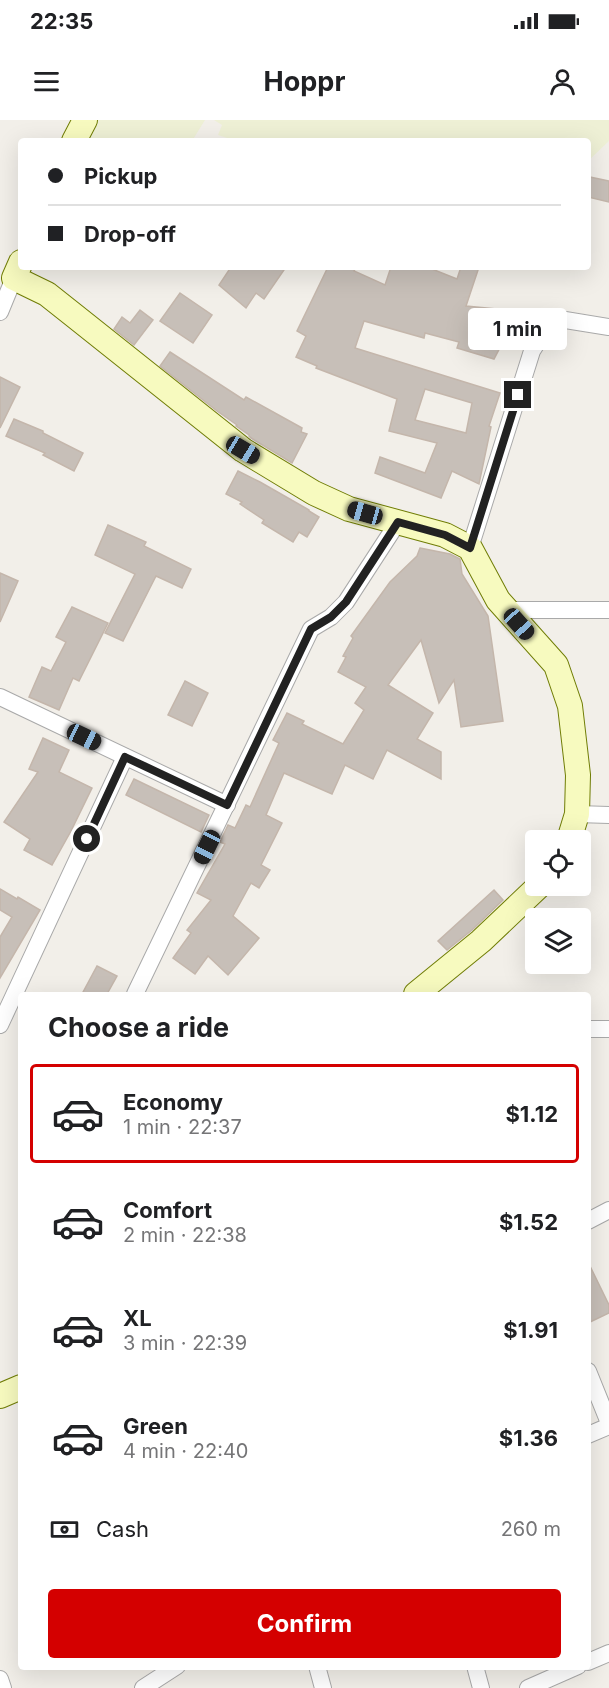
<!DOCTYPE html>
<html lang="en">
<head>
<meta charset="utf-8">
<style>
	body { margin:0; font-family:Inter,sans-serif; background:#f6f6f6; color:#202124; height:100vh; display:flex; flex-direction:column; font-size:22px; white-space:nowrap }
	* { box-sizing:border-box; margin:0 }
	p { font-size:20px; color:#757577 }
	.icon { flex:none; width:33px; height:33px; fill:none; stroke:currentColor; stroke-width:2; stroke-linecap:round; stroke-linejoin:round }
	.map { position:relative; flex:1; overflow:hidden }
	.drawer { position:absolute; left:18px; top:872px; width:573px; height:678px; display:flex; flex-direction:column; background:#fff; border-radius:6px; box-shadow:0 6px 24px #0002 }
	.drawer>* { flex:none }
	.guide { position:absolute; left:18px; top:18px; width:573px; height:132px; border-radius:6px; box-shadow:0 6px 24px #0002; display:grid; align-content:center; height:132px; padding:0 30px; background:#fff }
	.tools { position:absolute; left:525px; top:710px; display:grid; gap:12px }
	.tools a { display:grid; place-items:center; width:66px; height:66px; border-radius:6px; background:#fff; box-shadow:0 6px 24px #0002; font-size:30px }
	.end { position:absolute; width:27px; height:27px; margin:-14px; border:8px solid #222; background:#fff; box-shadow:0 0 0 3px #fff }
	.from { border-radius:50% }
	.bubble { position:absolute; height:42px; border-radius:6px; background:#fff; box-shadow:0 6px 24px #0002; font-size:20px; font-weight:700; line-height:42px; text-align:center }
	.car { position:absolute; width:18px; height:36px; margin:-18px -9px; border-radius:8px; box-shadow:0 0 4px 2px #0007; background:linear-gradient(#222 24%,#8ab4d8 0 40%,#222 0 76%,#8ab4d8 0 86%,#222 0) }
	.guide b { display:flex; align-items:center; gap:21px; height:57px; font-size:22px }
	.guide b+b { border-top:2px solid #e0e0e0 }
	.guide i { width:15px; height:15px; background:#202124 }
	ul { padding:0; list-style:none }
	li { display:flex; align-items:center; gap:18px; height:99px; margin:0 12px 9px; padding:0 18px; border:3px solid transparent; border-radius:6px }
	li div { flex:1 }
	li b { display:block; font-size:22px }
	li em { font-style:normal; font-weight:700 }
	li.current { border-color:#d40000 }
	li>.icon { width:54px; height:54px; stroke-width:1.5 }
	h2 { padding:0 30px; font-size:27px; line-height:72px }
	.pay { display:flex; align-items:center; gap:15px; height:66px; padding:0 30px; font-size:22px }
	.pay p { margin-inline-start:auto }
	.cta { display:flex; gap:12px; margin-top:auto; padding:12px 30px }
	.cta a { flex:1; height:69px; border-radius:6px; background:#d40000; color:#fff; font-size:24px; font-weight:700; line-height:69px; text-align:center }
	.status { display:flex; justify-content:space-between; align-items:center; height:42px; padding:0 30px; background:#fff; direction:ltr }
	.status svg { height:16px; fill:currentColor }
	header { display:flex; justify-content:space-between; align-items:center; height:78px; padding:0 30px; background:#fff; font-size:27px; font-weight:700 }
	.map>svg:first-child { display:block }
	.farmland { fill:#eef0d5 }
	.building { fill:#c7bfb8; stroke:#c4b6ab; stroke-width:1.5; fill-rule:evenodd }
	.lines { fill:none; stroke-linecap:round; stroke-linejoin:round }
	.street-casing { stroke:#a9a9a9; stroke-width:18 }
	.secondary-casing { stroke:#707d05; stroke-width:26 }
	.street { stroke:#fff; stroke-width:16 }
	.secondary { stroke:#f7fabf; stroke-width:24 }
	.route { stroke:#222; stroke-width:8 }
</style>
</head>
<body>
<div class="status"><b>22:35</b><svg viewBox="0 0 49 12"><path d="M0 12V9h3v3zM5 12V6h3v6zM10 12V3h3v9zM15 12V0h3v12zM26 1h20v11H26zM47 4h2v5h-2z"/></svg></div>
<header><svg class="icon" aria-label="menu" viewBox="0 0 24 24"><path d="M4 6h16M4 12h16M4 18h16"/></svg>Hoppr<svg class="icon" aria-label="person" viewBox="0 0 24 24"><circle cx="12" cy="8" r="4"/><path d="M4 21q1-7 8-7t8 7"/></svg></header>
<div class="map">
<svg width="609" height="1568" viewBox="0 0 609 1568">
	<rect width="100%" height="100%" fill="#f2efe9"/>
	<g class="farmland">
		<path d="M 97,0 L 205,0 L 192,21 L 87,21 Z"/>
		<path d="M 214,0 L 609,0 L 609,21 L 588,41 L 588,21 L 236,21 L 218,15 L 222,5 Z"/>
	</g>
	<g class="building">
		<path d="M 590,57 L 609,61 L 609,82 L 588,77 Z"/>
		<path d="M 231,147 L 286,147 L 264,179 L 256,173 L 246,188 L 219,165 Z"/>
		<path d="M 328,147 L 356,147 L 354,151 L 385,165 L 391,147 L 427,147 L 457,159 L 461,147 L 479,147 L 466,186 L 519,191 L 494,239 L 457,228 L 459,222 L 425,213 L 424,218 L 364,201 L 355,228 L 500,273 L 489,306 L 491,307 L 479,364 L 452,351 L 441,378 L 375,353 L 380,337 L 425,353 L 437,323 L 389,311 L 397,279 L 316,248 L 317,246 L 296,237 L 306,216 L 297,211 ZM 425,269 L 472,283 L 466,313 L 415,300 Z"/>
		<path d="M 180,173 L 212,195 L 193,223 L 160,201 Z"/>
		<path d="M 140,190 L 153,200 L 134,225 L 114,209 L 122,197 L 130,203 Z"/>
		<path d="M 170,232 L 244,280 L 246,277 L 302,308 L 301,312 L 307,314 L 292,343 L 251,318 L 249,316 L 249,315 L 236,306 L 237,305 L 217,291 L 160,246 Z"/>
		<path d="M 0,257 L 20,267 L 0,308 Z"/>
		<path d="M 14,299 L 43,311 L 43,313 L 83,333 L 74,351 L 43,335 L 45,333 L 6,316 Z"/>
		<path d="M 238,351 L 260,362 L 309,390 L 309,391 L 319,397 L 307,417 L 299,412 L 293,422 L 262,403 L 264,400 L 240,384 L 242,382 L 226,374 Z"/>
		<path d="M 108,405 L 146,422 L 144,426 L 191,449 L 182,468 L 156,456 L 123,521 L 105,513 L 135,454 L 95,435 Z"/>
		<path d="M 420,428 L 450,434 L 460,439 L 462,454 L 488,496 L 503,601 L 461,607 L 454,560 L 439,583 L 421,520 L 388,565 L 433,593 L 417,619 L 441,632 L 441,659 L 387,630 L 373,659 L 345,645 L 332,674 L 284,653 L 266,695 L 282,703 L 261,745 L 270,750 L 259,768 L 251,763 L 233,796 L 259,818 L 228,855 L 208,836 L 195,854 L 173,838 L 191,813 L 187,810 L 211,780 L 197,773 L 225,724 L 220,722 L 228,705 L 235,708 L 246,685 L 250,687 L 279,623 L 273,620 L 287,593 L 304,601 L 302,604 L 343,624 L 364,590 L 355,583 L 366,567 L 338,552 L 346,537 L 343,536 L 353,518 L 351,516 L 390,462 L 417,436 Z"/>
		<path d="M 0,453 L 18,461 L 0,502 Z"/>
		<path d="M 72,487 L 108,503 L 79,561 L 73,558 L 59,590 L 29,577 L 42,547 L 51,551 L 66,522 L 56,517 Z"/>
		<path d="M 185,561 L 208,573 L 192,606 L 168,595 Z"/>
		<path d="M 43,618 L 69,630 L 59,652 L 92,668 L 71,711 L 52,745 L 24,730 L 30,719 L 4,702 L 38,652 L 29,649 Z"/>
		<path d="M 134,659 L 209,695 L 201,712 L 126,675 Z"/>
		<path d="M 0,769 L 17,779 L 18,777 L 40,790 L 0,858 L 0,817 L 12,797 L 0,790 Z"/>
		<path d="M 494,770 L 503,780 L 472,810 L 447,830 L 438,821 Z"/>
		<path d="M 97,846 L 117,856 L 107,874 L 82,874 Z"/>
		<path d="M 588,1142 L 609,1185 L 609,1193 L 588,1203 Z"/>
	</g>
	<g class="lines">
		<g class="street-casing">
			<g id="street">
				<path d="M 0,192 L 14,158"/>
				<path d="M 470,428 L 532,231 L 553,198 L 609,207"/>
				<path d="M 507,490 L 609,490"/>
				<path d="M 0,577 L 227,685"/>
				<path d="M 577,694 L 609,695"/>
				<path d="M 135,874 L 311,509 L 331,497 L 346,482 L 398,402"/>
				<path d="M 0,905 L 125,637"/>
				<path d="M 588,909 L 609,909"/>
				<path d="M 588,1101 L 609,1090"/>
				<path d="M 588,1251 L 609,1303"/>
				<path d="M 588,1315 L 609,1306"/>
				<path d="M 588,1542 L 609,1533"/>
				<path d="M 317,1546 L 323,1568"/>
				<path d="M 475,1546 L 481,1568"/>
				<path d="M 0,1559 L 3,1568"/>
				<path d="M 143,1568 L 177,1546"/>
				<path d="M 528,1568 L 578,1546"/>
			</g>
		</g>
		<g class="secondary-casing">
			<g id="secondary">
				<path d="M 74,21 L 85,0"/>
				<path d="M 21,142 L 14,158 L 47,174 L 76,197 L 243,330 L 314,373 L 349,389 L 445,415 L 470,428 L 498,480 L 556,545 L 570,586 L 578,655 L 577,694 L 569,720"/>
				<path d="M 416,874 L 481,821 L 540,765"/>
				<path d="M 0,1276 L 21,1267"/>
			</g>
		</g>
		<use href="#street" class="street"/>
		<use href="#secondary" class="secondary"/>
	</g>
	<g class="lines">
		<path class="route" d="M 87,719 L 125,637 L 227,685 L 311,509 L 331,497 L 346,482 L 398,402 L 445,415 L 470,428 L 518,275"/>
	</g>
</svg>
<div class="tools">
<a><svg class="icon" aria-label="locate" viewBox="0 0 24 24"><circle cx="12" cy="12" r="6"/><path d="M12 2v4M12 18v4M2 12h4M18 12h4"/></svg></a>
<a><svg class="icon" aria-label="layers" viewBox="0 0 24 24"><path d="M12 4l9 5-9 5-9-5zM3 14l9 5 9-5"/></svg></a>
</div>
<i class="end from" style="left:87px;top:719px"></i>
<i class="end" style="left:518px;top:275px"></i>
<div class="bubble" style="left:468px;top:188px;width:99px">1 min</div>
<i class="car" style="left:243px;top:330px;rotate:121deg"></i>
<i class="car" style="left:365px;top:393px;rotate:286deg"></i>
<i class="car" style="left:519px;top:504px;rotate:138deg"></i>
<i class="car" style="left:84px;top:617px;rotate:115deg"></i>
<i class="car" style="left:207px;top:727px;rotate:206deg"></i>
<div class="guide">
<b><i class="from"></i>Pickup</b>
<b><i></i>Drop-off</b>
</div>
<section class="drawer">
<h2>Choose a ride</h2>
<ul>
<li class="current"><svg class="icon" aria-label="car" viewBox="0 0 24 24"><path d="M5 17H2v-5l4-1 3-4h7l3 4 3 1v5h-3M9 17h6M6 11h13"/><circle cx="7" cy="17" r="2"/><circle cx="17" cy="17" r="2"/></svg><div><b>Economy</b><p>1 min · 22:37</p></div><em>$1.12</em></li>
<li><svg class="icon" aria-label="car" viewBox="0 0 24 24"><path d="M5 17H2v-5l4-1 3-4h7l3 4 3 1v5h-3M9 17h6M6 11h13"/><circle cx="7" cy="17" r="2"/><circle cx="17" cy="17" r="2"/></svg><div><b>Comfort</b><p>2 min · 22:38</p></div><em>$1.52</em></li>
<li><svg class="icon" aria-label="car" viewBox="0 0 24 24"><path d="M5 17H2v-5l4-1 3-4h7l3 4 3 1v5h-3M9 17h6M6 11h13"/><circle cx="7" cy="17" r="2"/><circle cx="17" cy="17" r="2"/></svg><div><b>XL</b><p>3 min · 22:39</p></div><em>$1.91</em></li>
<li><svg class="icon" aria-label="car" viewBox="0 0 24 24"><path d="M5 17H2v-5l4-1 3-4h7l3 4 3 1v5h-3M9 17h6M6 11h13"/><circle cx="7" cy="17" r="2"/><circle cx="17" cy="17" r="2"/></svg><div><b>Green</b><p>4 min · 22:40</p></div><em>$1.36</em></li>
</ul>
<div class="pay"><svg class="icon" aria-label="cash" viewBox="0 0 24 24"><path d="M3 7h18v10H3z"/><circle cx="12" cy="12" r="2"/></svg>Cash<p>260 m</p></div>
<div class="cta"><a>Confirm</a></div>
</section>
</div>
</body>
</html>
